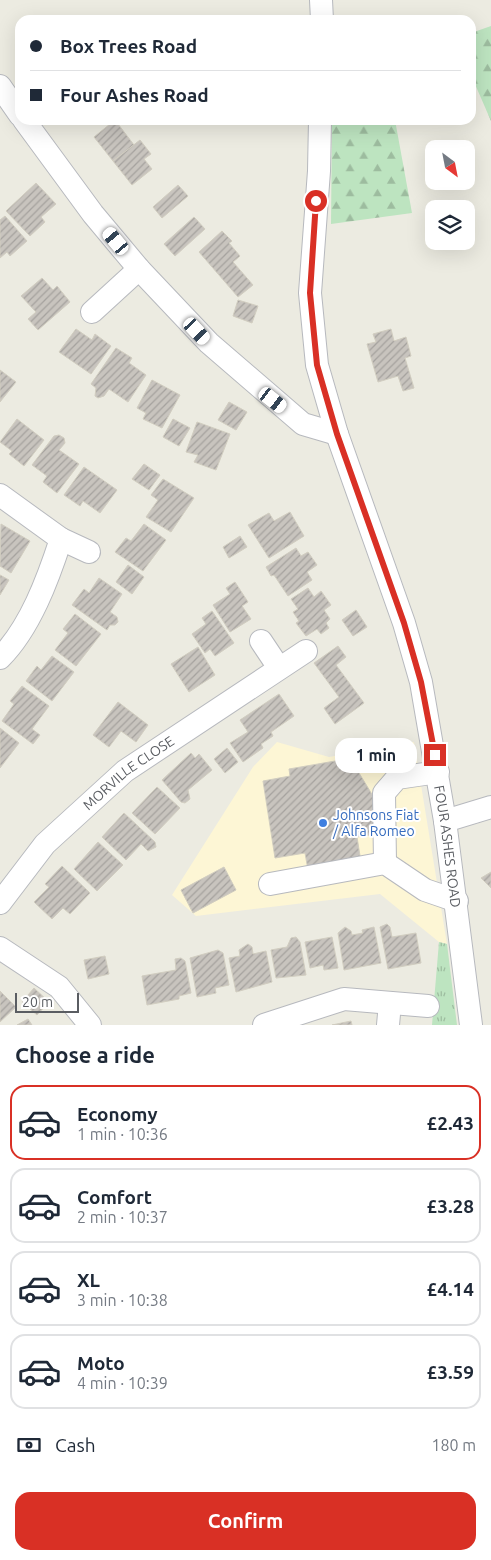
<!DOCTYPE html>
<html lang="en">
<head>
<meta charset="utf-8">
<style>
	body { margin:0; font-family:Ubuntu,sans-serif; background:#f2f2f3; color:#1f2937; height:100vh; display:flex; flex-direction:column; font-size:19px; white-space:nowrap }
	* { box-sizing:border-box; margin:0 }
	p { font-size:16px; color:#747a83 }
	.icon { flex:none; width:28px; height:28px; fill:none; stroke:currentColor; stroke-width:2; stroke-linecap:round; stroke-linejoin:round }
	.map { position:relative; height:1025px; overflow:hidden }
	.panel { display:flex; flex-direction:column; background:#fff; flex:1 }
	.panel>* { flex:none }
	.top-card { position:absolute; left:15px; top:15px; width:461px; height:110px; border-radius:15px; box-shadow:0 5px 20px #0002; display:grid; align-content:center; height:110px; padding:0 15px; background:#fff }
	.needle { width:32px; rotate:148deg }
	.tools { position:absolute; left:425px; top:140px; display:grid; gap:10px }
	.tools a { display:grid; place-items:center; width:50px; height:50px; border-radius:10px; background:#fff; box-shadow:0 5px 20px #0002; font-size:25px }
	.scale { position:absolute; left:15px; bottom:12px; width:64px; box-sizing:border-box; padding-left:5px; border:2px solid #5a5d62; border-top:0; font-size:14px; line-height:18px; white-space:nowrap; color:#5a5d62; -webkit-text-stroke:4px #fff; paint-order:stroke }
	.end { position:absolute; width:22px; height:22px; margin:-11px; border:6px solid #d93025; background:#fff; box-shadow:0 0 0 2px #fff }
	.from { border-radius:50% }
	.bubble { position:absolute; height:35px; border-radius:15px; background:#fff; box-shadow:0 5px 20px #0002; font-size:16px; font-weight:600; line-height:35px; text-align:center }
	.car { position:absolute; width:15px; height:30px; margin:-15px -8px; border-radius:6px; box-shadow:0 0 4px 1px #0007; background:linear-gradient(#fff 24%,#345 0 40%,#fff 0 76%,#345 0 86%,#fff 0) }
	.top-card b { display:flex; align-items:center; gap:18px; height:48px; font-size:19px }
	.top-card b+b { border-top:1px solid #e0e1e3 }
	.top-card i { width:12px; height:12px; background:#1f2937 }
	ul { padding:0; list-style:none }
	li { display:flex; align-items:center; gap:15px; height:75px; margin:0 10px 8px; padding:0 5px; border:2px solid #e0e1e3; border-radius:15px }
	li div { flex:1 }
	li b { display:block; font-size:19px }
	li em { font-style:normal; font-weight:600 }
	li.on { border-color:#d93025 }
	li>.icon { width:45px; height:45px; stroke-width:1.5 }
	h2 { padding:0 15px; font-size:22px; line-height:60px }
	.pay { display:flex; align-items:center; gap:12px; height:55px; padding:0 15px; font-size:19px }
	.pay p { margin-inline-start:auto }
	.action { display:flex; gap:10px; margin-top:auto; padding:10px 15px }
	.action a { flex:1; height:58px; border-radius:15px; background:#d93025; color:#fff; font-size:20px; font-weight:600; line-height:58px; text-align:center }
	.map>svg:first-child { display:block }
	.commercial { fill:#fdf6d5 }
	.grass { fill:url(#grass-tufts) }
	.forest { fill:url(#forest-firs) }
	.building { fill:url(#building-hatch); stroke:#d1cdc0 }
	.lines { fill:none; stroke-linecap:round; stroke-linejoin:round }
	.minor-casing { stroke:#b7b9be; stroke-width:24 }
	.minor { stroke:#fff; stroke-width:22 }
	.route { stroke:#d93025; stroke-width:6 }
	.shop-dot { fill:#3f7fe0; stroke:#fff; stroke-width:2 }
	.labels { text-anchor:middle; dominant-baseline:central; stroke-width:4; stroke-linejoin:round; paint-order:stroke }
	.street-label { font-size:14px; fill:#5a5d62; stroke:#fff }
	.shop-label { font-size:14px; fill:#366cbe; stroke:#fff; text-anchor:start }
</style>
</head>
<body>
<div class="map">
<svg width="491" height="1025" viewBox="0 0 491 1025">
	<defs>
		<pattern id="grass-tufts" width="24" height="20" patternUnits="userSpaceOnUse" patternTransform="scale(1.25)"><rect width="24" height="20" fill="#bde4c0"/><path d="M3 7l-1-3M5 7V3M7 7l1-3M15 17l-1-3M17 17v-4M19 17l1-3" fill="none" stroke="#9dbc9f"/></pattern>
		<pattern id="forest-firs" width="22" height="20" patternUnits="userSpaceOnUse" patternTransform="scale(1.25)"><rect width="22" height="20" fill="#bde4c0"/><path d="M5 1l3.5 6h-7zM16 11l3.5 6h-7z" fill="#9dbc9f"/></pattern>
		<pattern id="building-hatch" width="6" height="6" patternUnits="userSpaceOnUse" patternTransform="scale(1.25)"><rect width="6" height="6" fill="#c8c4be"/><path d="M-1 1l2-2M0 6l6-6M5 7l2-2" fill="none" stroke="#a5a29e"/></pattern>
	</defs>
	<rect width="100%" height="100%" fill="#ecebe1"/>
	<path class="commercial" d="M 277,742 L 329,757 L 414,742 L 447,944 L 439,942 L 380,894 L 196,916 L 172,895 L 253,767 Z"/>
	<path class="grass" d="M 439,942 L 447,944 L 457,1025 L 432,1025 Z"/>
	<g class="forest">
		<path d="M 491,26 L 491,121 L 471,75 L 471,33 Z"/>
		<path d="M 332,120 L 395,120 L 412,213 L 331,224 Z"/>
	</g>
	<g class="building">
		<path d="M 115,120 L 134,145 L 113,161 L 94,137 Z"/>
		<path d="M 140,140 L 151,154 L 144,159 L 152,169 L 132,185 L 113,161 Z"/>
		<path d="M 36,183 L 56,204 L 41,217 L 45,222 L 30,236 L 6,211 Z"/>
		<path d="M 178,185 L 188,196 L 162,218 L 153,207 Z"/>
		<path d="M 5,216 L 27,241 L 10,256 L 7,252 L 0,258 L 0,220 Z"/>
		<path d="M 194,217 L 205,229 L 175,256 L 164,244 Z"/>
		<path d="M 222,231 L 232,241 L 229,243 L 240,256 L 233,262 L 253,285 L 238,297 L 199,252 Z"/>
		<path d="M 42,278 L 53,290 L 57,286 L 70,302 L 38,330 L 28,319 L 36,312 L 21,296 Z"/>
		<path d="M 238,300 L 258,306 L 252,323 L 233,316 Z"/>
		<path d="M 76,329 L 92,340 L 95,334 L 111,346 L 91,374 L 59,352 Z"/>
		<path d="M 391,329 L 394,341 L 406,337 L 411,356 L 405,358 L 414,388 L 403,391 L 398,376 L 378,382 L 367,344 L 376,342 L 373,334 Z"/>
		<path d="M 116,348 L 132,358 L 129,363 L 146,375 L 128,402 L 109,389 L 104,396 L 98,398 L 95,396 L 96,388 L 91,384 Z"/>
		<path d="M 0,370 L 16,382 L 0,402 Z"/>
		<path d="M 152,380 L 180,395 L 162,428 L 143,419 L 146,413 L 137,408 Z"/>
		<path d="M 229,402 L 247,412 L 236,430 L 218,420 Z"/>
		<path d="M 17,419 L 44,440 L 24,466 L 9,454 L 12,451 L 0,442 Z"/>
		<path d="M 173,419 L 190,428 L 179,446 L 163,437 Z"/>
		<path d="M 197,422 L 230,434 L 216,470 L 194,462 L 198,455 L 186,452 Z"/>
		<path d="M 59,435 L 64,438 L 65,443 L 59,450 L 79,464 L 57,493 L 43,482 L 47,476 L 32,465 L 54,436 Z"/>
		<path d="M 144,464 L 160,475 L 149,490 L 132,479 Z"/>
		<path d="M 84,467 L 117,490 L 100,513 L 83,501 L 80,506 L 64,495 Z"/>
		<path d="M 163,479 L 194,498 L 171,532 L 146,517 L 158,500 L 151,495 Z"/>
		<path d="M 290,512 L 304,536 L 269,558 L 248,525 L 269,513 L 274,521 Z"/>
		<path d="M 1,524 L 30,541 L 11,573 L 0,566 Z"/>
		<path d="M 144,524 L 166,540 L 143,571 L 115,552 L 126,538 L 131,541 Z"/>
		<path d="M 240,536 L 247,547 L 229,558 L 223,547 Z"/>
		<path d="M 296,548 L 301,556 L 308,552 L 317,565 L 307,572 L 312,580 L 288,596 L 274,575 L 271,576 L 266,567 Z"/>
		<path d="M 128,565 L 144,577 L 132,594 L 116,582 Z"/>
		<path d="M 0,575 L 9,580 L 0,595 Z"/>
		<path d="M 99,578 L 122,594 L 110,612 L 117,617 L 118,622 L 115,625 L 110,625 L 107,630 L 72,605 L 84,589 L 89,593 Z"/>
		<path d="M 235,582 L 248,602 L 242,606 L 251,619 L 230,632 L 213,605 L 230,594 L 226,588 Z"/>
		<path d="M 308,588 L 314,597 L 321,591 L 331,605 L 324,610 L 330,619 L 326,623 L 329,628 L 321,634 L 317,629 L 306,636 L 296,623 L 299,621 L 293,612 L 298,609 L 291,599 Z"/>
		<path d="M 356,610 L 367,627 L 353,636 L 342,620 Z"/>
		<path d="M 212,611 L 234,643 L 215,656 L 210,649 L 205,653 L 192,634 L 206,624 L 202,618 Z"/>
		<path d="M 75,614 L 101,634 L 76,666 L 55,650 L 68,633 L 63,629 Z"/>
		<path d="M 338,646 L 346,657 L 336,665 L 364,703 L 335,724 L 324,708 L 339,697 L 314,663 Z"/>
		<path d="M 198,647 L 215,675 L 189,692 L 171,664 Z"/>
		<path d="M 52,656 L 74,672 L 52,701 L 26,681 L 37,666 L 41,670 Z"/>
		<path d="M 22,686 L 49,706 L 32,729 L 40,735 L 33,744 L 2,721 L 14,704 L 10,701 Z"/>
		<path d="M 279,694 L 294,716 L 271,732 L 273,736 L 261,744 L 263,748 L 243,762 L 230,743 L 248,732 L 240,720 Z"/>
		<path d="M 118,702 L 148,725 L 136,742 L 121,731 L 109,747 L 93,735 Z"/>
		<path d="M 0,728 L 19,743 L 0,768 Z"/>
		<path d="M 227,748 L 238,762 L 225,773 L 214,759 Z"/>
		<path d="M 191,753 L 195,758 L 199,754 L 212,770 L 188,790 L 190,799 L 185,803 L 181,802 L 162,780 Z"/>
		<path d="M 341,760 L 343,770 L 356,768 L 373,796 L 377,811 L 376,834 L 357,837 L 361,862 L 308,870 L 305,853 L 275,858 L 263,781 L 290,776 L 289,769 Z"/>
		<path d="M 157,787 L 180,808 L 155,834 L 132,813 Z"/>
		<path d="M 124,813 L 155,842 L 156,847 L 148,851 L 141,844 L 126,860 L 102,837 Z"/>
		<path d="M 98,842 L 123,865 L 97,891 L 74,869 Z"/>
		<path d="M 62,866 L 90,893 L 70,914 L 63,908 L 52,919 L 34,902 L 49,887 L 45,884 Z"/>
		<path d="M 224,867 L 236,890 L 193,913 L 181,890 Z"/>
		<path d="M 491,872 L 491,888 L 481,878 Z"/>
		<path d="M 387,924 L 390,927 L 392,937 L 416,933 L 421,963 L 388,969 L 380,927 Z"/>
		<path d="M 345,927 L 351,931 L 352,935 L 363,933 L 362,930 L 374,927 L 381,963 L 344,970 L 338,933 Z"/>
		<path d="M 296,937 L 300,942 L 306,975 L 276,978 L 271,950 L 287,947 L 291,938 Z"/>
		<path d="M 332,937 L 338,968 L 324,970 L 323,965 L 310,968 L 305,942 Z"/>
		<path d="M 248,944 L 252,947 L 253,954 L 266,951 L 272,982 L 236,992 L 229,958 L 240,956 L 239,950 Z"/>
		<path d="M 218,950 L 223,953 L 229,985 L 215,988 L 216,993 L 197,997 L 190,958 Z"/>
		<path d="M 105,956 L 109,974 L 88,979 L 84,960 Z"/>
		<path d="M 181,958 L 185,961 L 191,993 L 179,996 L 179,999 L 147,1005 L 142,976 L 176,970 L 175,959 Z"/>
		<path d="M 34,988 L 49,1002 L 37,1015 L 22,1002 Z"/>
		<path d="M 0,991 L 16,1007 L 0,1022 Z"/>
		<path d="M 28,1019 L 32,1025 L 17,1025 Z"/>
		<path d="M 351,1021 L 352,1025 L 332,1025 Z"/>
	</g>
	<g class="lines">
		<g class="minor-casing">
			<g id="minor">
				<path d="M 321,0 L 322,20"/>
				<path d="M 0,86 L 20,115"/>
				<path d="M 24,120 L 93,214 L 139,269 L 209,343 L 303,424 L 337,434"/>
				<path id="s1" d="M 320,120 L 319,171 L 310,293 L 317,365 L 337,434 L 404,623 L 421,682 L 445,821 L 471,1025"/>
				<path d="M 92,312 L 139,269"/>
				<path d="M 0,495 L 61,539 C 48,579 30,628 0,658"/>
				<path d="M 61,539 L 89,552"/>
				<path d="M 261,641 L 279,668"/>
				<path d="M 445,821 L 491,807"/>
				<path d="M 385,863 L 384,793 L 397,778 L 438,772"/>
				<path d="M 270,884 L 385,863 L 425,890 L 457,901"/>
				<path id="s2" d="M 0,903 L 45,844 L 125,771 L 306,651"/>
				<path d="M 0,948 L 59,987 L 90,1025"/>
				<path d="M 264,1025 L 344,999 L 428,1006"/>
				<path d="M 388,1025 L 390,1003"/>
			</g>
		</g>
		<use href="#minor" class="minor"/>
	</g>
	<g class="lines">
		<path class="route" d="M 316,201 L 310,293 L 317,365 L 337,434 L 404,623 L 421,682 L 435,755"/>
	</g>
	<circle class="shop-dot" cx="323" cy="823" r="5"/>
	<g class="labels">
		<g class="street-label">
			<text stroke="none"><textPath href="#s2" startOffset="184">MORVILLE CLOSE</textPath></text>
			<text stroke="none"><textPath href="#s1" startOffset="746">FOUR ASHES ROAD</textPath></text>
		</g>
		<g class="shop-label">
			<text x="333" y="815">Johnsons Fiat<tspan x="333" dy="16">/ Alfa Romeo</tspan></text>
		</g>
	</g>
</svg>
<div class="tools">
<a><svg class="needle" viewBox="-14 -14 28 28"><path d="M0-13l5 13h-10z" fill="#e53935"/><path d="M0 13l5-13h-10z" fill="#747a83"/></svg></a>
<a><svg class="icon" aria-label="layers" viewBox="0 0 24 24"><path d="M12 4l9 5-9 5-9-5zM3 14l9 5 9-5"/></svg></a>
</div>
<div class="scale">20 m</div>
<i class="end from" style="left:316px;top:201px"></i>
<i class="end" style="left:435px;top:755px"></i>
<div class="bubble" style="left:335px;top:738px;width:82px">1 min</div>
<i class="car" style="left:116px;top:241px;rotate:320deg"></i>
<i class="car" style="left:197px;top:331px;rotate:137deg"></i>
<i class="car" style="left:273px;top:400px;rotate:128deg"></i>
<div class="top-card">
<b><i class="from"></i>Box Trees Road</b>
<b><i></i>Four Ashes Road</b>
</div>
</div>
<section class="panel">
<h2>Choose a ride</h2>
<ul>
<li class="on"><svg class="icon" aria-label="car" viewBox="0 0 24 24"><path d="M5 17H2v-5l4-1 3-4h7l3 4 3 1v5h-3M9 17h6M6 11h13"/><circle cx="7" cy="17" r="2"/><circle cx="17" cy="17" r="2"/></svg><div><b>Economy</b><p>1 min · 10:36</p></div><em>£2.43</em></li>
<li><svg class="icon" aria-label="car" viewBox="0 0 24 24"><path d="M5 17H2v-5l4-1 3-4h7l3 4 3 1v5h-3M9 17h6M6 11h13"/><circle cx="7" cy="17" r="2"/><circle cx="17" cy="17" r="2"/></svg><div><b>Comfort</b><p>2 min · 10:37</p></div><em>£3.28</em></li>
<li><svg class="icon" aria-label="car" viewBox="0 0 24 24"><path d="M5 17H2v-5l4-1 3-4h7l3 4 3 1v5h-3M9 17h6M6 11h13"/><circle cx="7" cy="17" r="2"/><circle cx="17" cy="17" r="2"/></svg><div><b>XL</b><p>3 min · 10:38</p></div><em>£4.14</em></li>
<li><svg class="icon" aria-label="car" viewBox="0 0 24 24"><path d="M5 17H2v-5l4-1 3-4h7l3 4 3 1v5h-3M9 17h6M6 11h13"/><circle cx="7" cy="17" r="2"/><circle cx="17" cy="17" r="2"/></svg><div><b>Moto</b><p>4 min · 10:39</p></div><em>£3.59</em></li>
</ul>
<div class="pay"><svg class="icon" aria-label="cash" viewBox="0 0 24 24"><path d="M3 7h18v10H3z"/><circle cx="12" cy="12" r="2"/></svg>Cash<p>180 m</p></div>
<div class="action"><a>Confirm</a></div>
</section>
</body>
</html>
